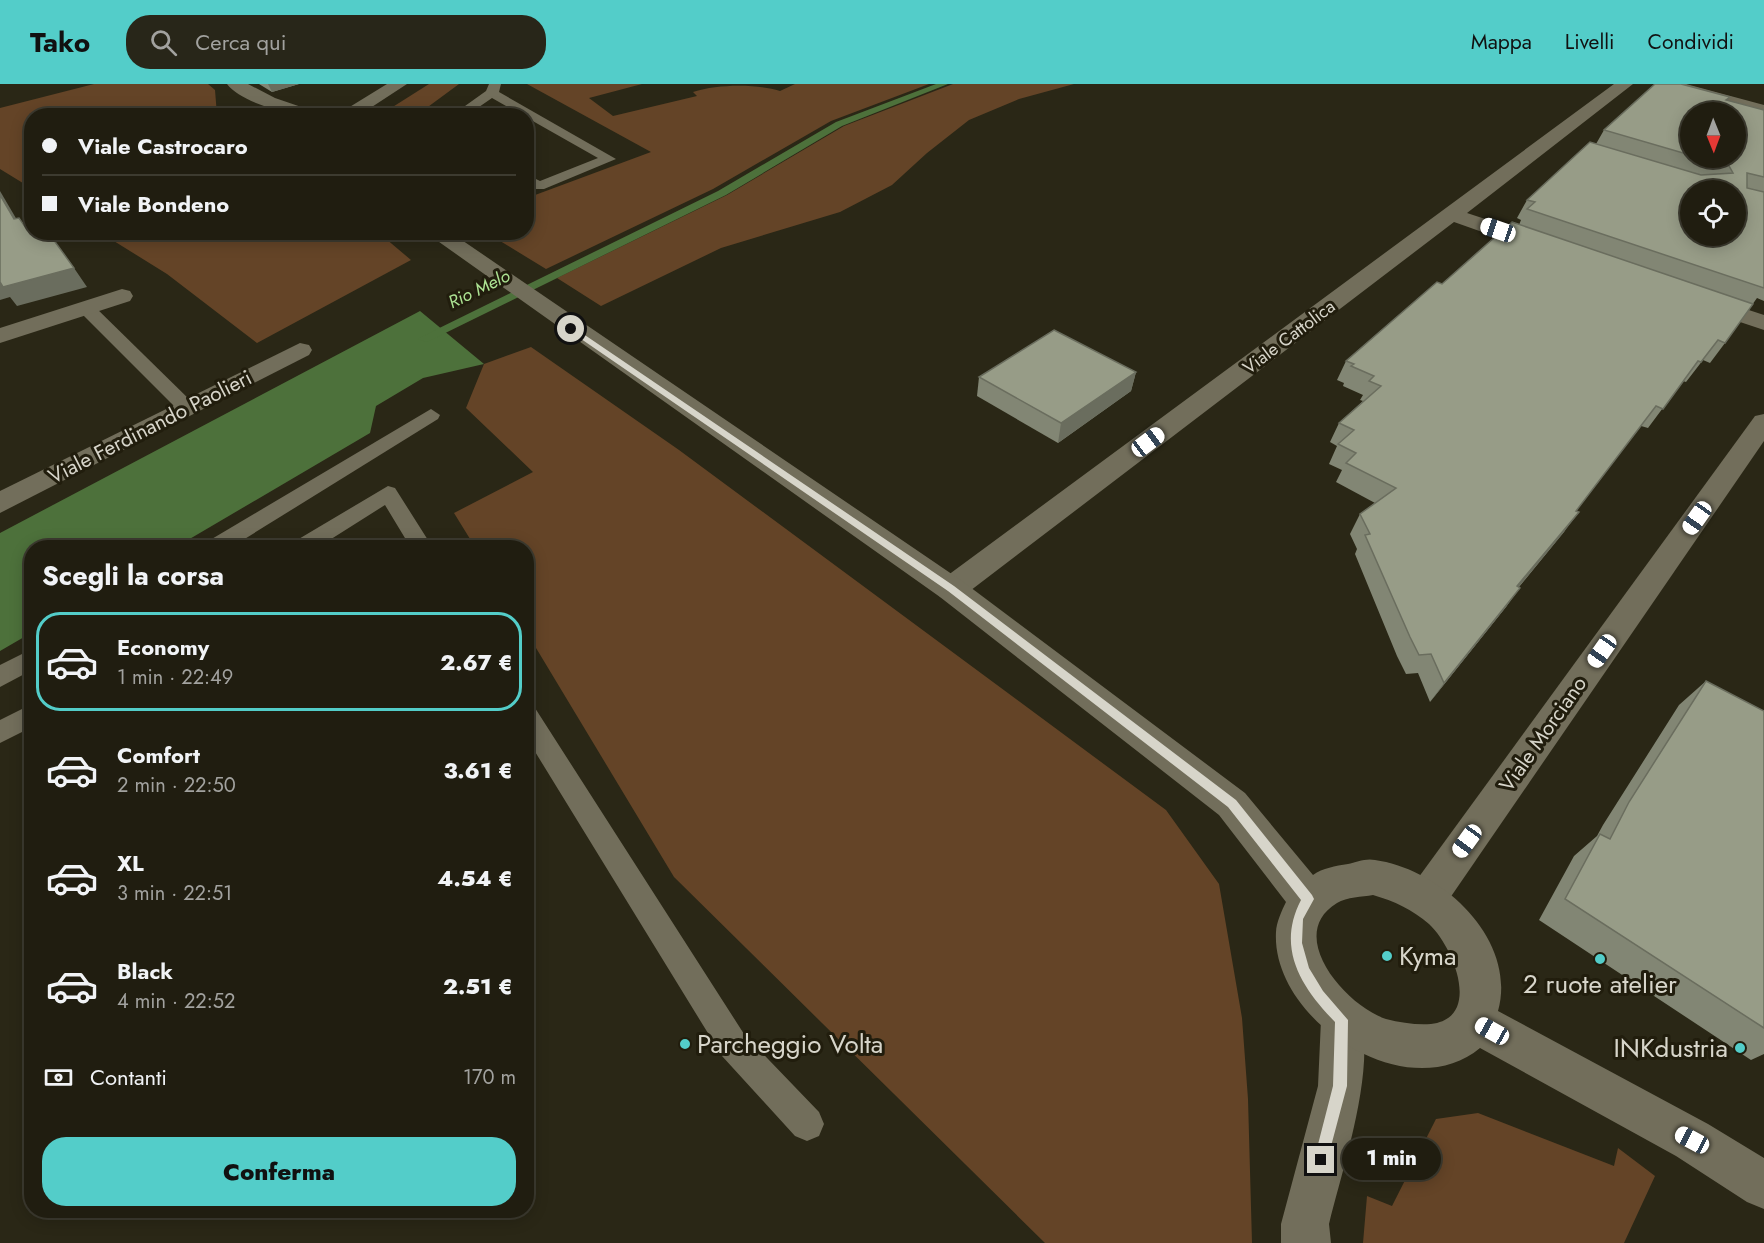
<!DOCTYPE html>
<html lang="it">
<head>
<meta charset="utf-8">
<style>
	body { margin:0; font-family:Jost,sans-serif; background:#282619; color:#f1f3f6; height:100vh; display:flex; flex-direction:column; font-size:22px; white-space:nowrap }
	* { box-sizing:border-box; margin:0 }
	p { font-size:20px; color:#a2a29f }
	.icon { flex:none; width:33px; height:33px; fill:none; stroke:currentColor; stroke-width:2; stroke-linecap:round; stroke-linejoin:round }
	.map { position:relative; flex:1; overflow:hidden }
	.sheet { position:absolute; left:24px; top:456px; width:510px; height:678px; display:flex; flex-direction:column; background:#201d10; border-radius:24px; box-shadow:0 3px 15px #0003,0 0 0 2px #3d3b30 }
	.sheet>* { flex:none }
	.banner { position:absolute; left:24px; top:24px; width:510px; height:132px; border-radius:24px; box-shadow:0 3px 15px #0003,0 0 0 2px #3d3b30; display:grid; align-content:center; height:132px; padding:0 18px; background:#201d10 }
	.needle { width:39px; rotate:179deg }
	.buttons { position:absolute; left:1680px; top:18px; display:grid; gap:12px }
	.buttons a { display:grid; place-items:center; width:66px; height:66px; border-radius:50%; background:#201d10; box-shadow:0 3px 15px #0003,0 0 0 2px #3d3b30; font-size:30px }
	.end { position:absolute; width:27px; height:27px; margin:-14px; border:8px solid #d7d5ca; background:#111; box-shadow:0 0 0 3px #111 }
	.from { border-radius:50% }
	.bubble { position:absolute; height:42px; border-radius:21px; background:#201d10; box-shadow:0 3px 15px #0003,0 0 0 2px #3d3b30; font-size:20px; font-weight:800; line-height:42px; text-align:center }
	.car { position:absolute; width:18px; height:36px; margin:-18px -9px; border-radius:8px; box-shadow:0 0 4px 2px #0007; background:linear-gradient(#fff 24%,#345 0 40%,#fff 0 76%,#345 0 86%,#fff 0) }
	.banner b { display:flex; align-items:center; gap:21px; height:57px; font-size:22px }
	.banner b+b { border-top:2px solid #3d3b30 }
	.banner i { width:15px; height:15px; background:#f1f3f6 }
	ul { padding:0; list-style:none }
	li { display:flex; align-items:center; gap:18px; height:99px; margin:0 12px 9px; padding:0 6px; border:3px solid transparent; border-radius:24px }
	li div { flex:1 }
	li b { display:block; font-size:22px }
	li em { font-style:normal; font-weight:800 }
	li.current { border-color:#53cdc9 }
	li>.icon { width:54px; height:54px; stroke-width:1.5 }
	h2 { padding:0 18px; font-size:27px; line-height:72px }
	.pay { display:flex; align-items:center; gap:15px; height:66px; padding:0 18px; font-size:22px }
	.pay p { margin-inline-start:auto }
	.cta { display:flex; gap:12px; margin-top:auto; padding:12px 18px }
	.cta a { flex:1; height:69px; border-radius:24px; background:#53cdc9; color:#111; font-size:24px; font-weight:800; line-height:69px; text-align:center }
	header { display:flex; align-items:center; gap:36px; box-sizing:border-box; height:84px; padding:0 30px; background:#53cdc9; color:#111 }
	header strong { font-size:28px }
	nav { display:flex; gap:33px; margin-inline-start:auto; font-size:21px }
	.search { width:420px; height:54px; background:#282619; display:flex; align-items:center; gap:15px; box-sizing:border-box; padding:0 21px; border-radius:24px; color:#a2a29f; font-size:22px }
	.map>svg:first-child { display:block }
	.green { fill:#644427 }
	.water { fill:#4d713b }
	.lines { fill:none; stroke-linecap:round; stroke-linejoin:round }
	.stream { fill:#4d713b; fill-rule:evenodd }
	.service { fill:#726e5b; fill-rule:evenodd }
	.minor { fill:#726e5b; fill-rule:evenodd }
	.tertiary { fill:#726e5b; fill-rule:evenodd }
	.wall { fill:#828674; fill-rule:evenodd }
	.shaded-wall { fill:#6a6d5e }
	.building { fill:#979c87; stroke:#6a6d5e; stroke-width:1.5; fill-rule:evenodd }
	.route { fill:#d7d5ca }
	.poi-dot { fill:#53cdc9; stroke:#211d0d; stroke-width:2 }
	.labels { text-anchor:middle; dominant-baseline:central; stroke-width:6; stroke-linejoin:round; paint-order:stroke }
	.far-water-label { font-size:18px; font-style:italic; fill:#ade393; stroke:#211d0d }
	.far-street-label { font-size:18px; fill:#d7d5ca; stroke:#211d0d }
	.street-label { font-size:21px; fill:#d7d5ca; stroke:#211d0d }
	.near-poi-label { font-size:26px; fill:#d7d5ca; stroke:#211d0d; text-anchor:start }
</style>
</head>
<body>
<header>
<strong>Tako</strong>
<div class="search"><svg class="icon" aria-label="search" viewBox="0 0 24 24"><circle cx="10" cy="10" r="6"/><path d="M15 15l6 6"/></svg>Cerca qui</div>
<nav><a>Mappa</a><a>Livelli</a><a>Condividi</a></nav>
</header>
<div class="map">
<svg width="1764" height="1159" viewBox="0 0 1764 1159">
	<rect width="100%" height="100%" fill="#2a2716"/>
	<g class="green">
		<path d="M 94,0 L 208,0 L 215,6 L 217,31 L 32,32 L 31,104 L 0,85 L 0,24 Z"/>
		<path d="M 429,0 L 459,0 L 417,31 L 380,31 Z"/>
		<path d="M 527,0 L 642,0 L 589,14 L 613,32 L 697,12 L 693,8 C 719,0 756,0 780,7 L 795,0 L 929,0 L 831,37 L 713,105 L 546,185 L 487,149 L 526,148 L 527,114 L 651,68 Z"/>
		<path d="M 953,0 L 1074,0 L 1019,15 L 969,36 L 927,69 L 892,101 L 840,128 L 721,164 L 601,222 L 557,194 L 727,111 L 844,42 Z"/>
		<path d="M 101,149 L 379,149 L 411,176 L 257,259 L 167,190 Z"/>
		<path d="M 531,263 L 679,366 L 1166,726 L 1219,800 L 1242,934 L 1248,1015 L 1252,1159 L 1045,1159 L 674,793 L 527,549 L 526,464 L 475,463 L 454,429 L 533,388 L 466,324 L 484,280 Z"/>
		<path d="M 1478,1029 L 1614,1082 L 1618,1064 L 1655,1092 L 1624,1159 L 1363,1159 L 1367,1112 L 1392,1122 L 1436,1035 Z"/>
	</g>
	<path class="water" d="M 420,227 L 484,280 L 423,294 L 376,322 L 370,349 L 176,463 L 32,464 L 31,549 L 0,567 L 0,449 Z"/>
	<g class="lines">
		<path class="stream" d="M 936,0 L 948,0 L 842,42 L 726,111 L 427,258 L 417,255 L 718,107 L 836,38 Z"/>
		<g class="service">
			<path d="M 489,0 L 501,0 L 499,8 L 616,75 L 544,105 L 534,105 L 526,100 L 526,90 L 540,97 L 598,74 L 492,14 L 466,32 L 451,32 L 486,7 Z"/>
			<path d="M 86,219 L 92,220 L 194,320 L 196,324 L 194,328 L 180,328 L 80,228 L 78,224 L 80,220 Z"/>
			<path d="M 431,325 L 440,331 L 438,335 L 230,464 L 202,464 L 205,459 Z"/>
			<path d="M 388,402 L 395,404 L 433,464 L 411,464 L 385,421 L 317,464 L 289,464 L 292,459 Z"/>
			<path d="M 32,565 L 32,586 L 0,603 L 0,581 Z"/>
			<path d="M 32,620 L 32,643 L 0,659 L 0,636 Z"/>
			<path d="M 526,621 L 535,624 L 744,950 L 819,1028 L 824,1040 L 819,1052 L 807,1057 L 795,1052 L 722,972 L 526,653 Z"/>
		</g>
		<g class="minor">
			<path d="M 1614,0 L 1633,0 L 1467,129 L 1552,157 L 1555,162 L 1552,167 L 1536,167 L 1454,138 L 962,513 L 951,516 L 940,513 L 936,505 L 940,497 Z"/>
			<path d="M 1659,0 L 1686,0 L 1764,21 L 1764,31 L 1661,4 Z"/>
			<path d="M 122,205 L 130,207 L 133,212 L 130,217 L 0,259 L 0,244 Z"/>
			<path d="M 1703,211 L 1764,231 L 1764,246 L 1695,223 L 1692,218 L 1695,213 Z"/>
			<path d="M 300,259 L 309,261 L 312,266 L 309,271 L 0,429 L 0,407 Z"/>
			<path d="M 1764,330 L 1764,357 L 1441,827 L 1427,832 L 1413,827 L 1407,814 L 1413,801 L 1755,332 Z"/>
			<path d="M 1342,915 L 1357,921 C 1380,976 1343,1082 1329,1140 L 1331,1159 L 1281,1159 L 1281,1140 L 1318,1002 L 1321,936 L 1327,921 Z"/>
		</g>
		<g class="tertiary">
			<path d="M 227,0 L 248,0 L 275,14 L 313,27 L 316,31 C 293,33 241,19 227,0 Z"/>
			<path d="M 387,0 L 407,0 L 358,32 L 335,32 Z"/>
			<path d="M 425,148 L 450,148 L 962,497 L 1245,709 L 1313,791 C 1323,784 1335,782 1348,780 C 1356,778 1366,774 1375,776 C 1441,785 1518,855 1498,927 L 1708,1040 L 1764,1074 L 1764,1125 L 1747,1118 L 1676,1072 L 1480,964 C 1407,1025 1271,936 1276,848 C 1276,839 1282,826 1286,818 L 1219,731 L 940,513 ZM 1373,811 C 1394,817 1413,826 1429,840 C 1453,862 1483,934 1431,940 C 1417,941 1401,939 1386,935 C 1346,922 1284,851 1337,819 C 1347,813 1362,813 1373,811 Z"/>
		</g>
	</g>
	<g class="wall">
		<path d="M 259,0 L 299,0 L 272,8 Z"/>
		<path d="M 1727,17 L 1764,26 L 1764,217 L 1757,214 L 1725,259 L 1710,279 L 1703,276 L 1686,298 L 1683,297 L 1648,344 L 1641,342 L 1576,427 L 1564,448 L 1519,503 L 1506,523 L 1430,618 L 1418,589 L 1406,590 L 1397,572 L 1355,470 L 1357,465 L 1350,450 L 1360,430 L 1375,419 L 1336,398 L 1342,386 L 1329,380 L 1337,362 L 1330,358 L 1339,339 L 1363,317 L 1360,316 L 1363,311 L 1343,302 L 1344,299 L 1337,296 L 1346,277 L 1442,200 L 1519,141 L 1521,136 L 1517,134 L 1527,116 L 1596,60 L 1604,46 ZM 1690,28 L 1736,74 L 1690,74 Z"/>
		<path d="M 1136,288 L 1131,307 L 1058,359 L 977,312 L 979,293 Z"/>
		<path d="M 1706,597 L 1764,627 L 1764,970 L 1751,976 L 1539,836 L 1574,772 L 1597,752 L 1603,741 L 1679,621 Z"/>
	</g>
	<g class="shaded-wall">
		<path d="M 268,0 L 299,0 L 272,8 Z"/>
		<path d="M 0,107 L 27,153 L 14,135 L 0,111 Z"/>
		<path d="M 74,184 L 87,203 L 17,222 L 10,213 L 0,216 L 0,196 Z"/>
		<path d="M 1136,288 L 1131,307 L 1058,359 L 1061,339 Z"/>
		<path d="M 1579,428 L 1564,448 L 1503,522 L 1517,502 Z"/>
		<path d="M 1520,504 L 1506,523 L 1430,618 L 1444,599 Z"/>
	</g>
	<g class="building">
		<path d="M 1655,0 L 1681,0 L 1730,13 L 1726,16 L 1764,26 L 1764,93 L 1747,89 L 1747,104 L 1764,108 L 1764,204 L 1527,125 L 1535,118 L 1527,116 L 1590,58 L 1701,91 L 1733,89 L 1729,82 L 1700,74 L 1736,74 L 1736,28 L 1690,28 L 1690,71 L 1604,46 ZM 1690,106 L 1736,106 L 1736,152 L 1690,152 Z"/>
		<path d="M 0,111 L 14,135 L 19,134 L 26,144 L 32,143 L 32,148 L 48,148 L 74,184 L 3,203 L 0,198 Z"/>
		<path d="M 1512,138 L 1753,220 L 1725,259 L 1718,256 L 1701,278 L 1698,277 L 1663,325 L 1656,322 L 1576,427 L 1579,428 L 1517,502 L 1520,504 L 1444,599 L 1431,570 L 1419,571 L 1410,553 L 1365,451 L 1370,450 L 1360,430 L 1396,404 L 1346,379 L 1356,369 L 1338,360 L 1354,346 L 1339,339 L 1381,302 L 1369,297 L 1374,292 L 1351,282 L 1354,280 L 1346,277 L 1437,198 L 1442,200 Z"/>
		<path d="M 1054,246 L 1136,288 L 1061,339 L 979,293 Z"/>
		<path d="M 1706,597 L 1764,627 L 1764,944 L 1565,815 L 1600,750 L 1610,755 L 1629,718 Z"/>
	</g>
	<path class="route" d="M 568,243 L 573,243 L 954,502 L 1236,716 L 1312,811 L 1314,815 L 1303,835 L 1302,859 L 1309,884 L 1323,907 L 1348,936 L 1347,1002 L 1326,1081 L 1321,1083 L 1314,1076 L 1333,1002 L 1335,938 C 1301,903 1276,864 1301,816 L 1228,723 L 948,507 L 568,246 Z"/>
	<g class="poi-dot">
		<circle cx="1387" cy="872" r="6"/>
		<circle cx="1600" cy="875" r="6"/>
		<circle cx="685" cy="960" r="6"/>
		<circle cx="1740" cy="964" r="6"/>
	</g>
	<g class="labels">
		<g class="far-water-label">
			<text transform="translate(479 205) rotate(-26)">Rio Melo</text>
		</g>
		<g class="far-street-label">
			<text transform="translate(1289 253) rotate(-37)">Viale Cattolica</text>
		</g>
		<g class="street-label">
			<text transform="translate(150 343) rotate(-27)">Viale Ferdinando Paolieri</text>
			<text transform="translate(1543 650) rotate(-55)">Viale Morciano</text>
		</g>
		<g class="near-poi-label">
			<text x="1399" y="872">Kyma</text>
			<text x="1600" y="900" text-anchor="middle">2 ruote atelier</text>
			<text x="697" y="960">Parcheggio Volta</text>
			<text x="1728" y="964" text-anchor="end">INKdustria</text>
		</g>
	</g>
</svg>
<div class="buttons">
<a><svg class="needle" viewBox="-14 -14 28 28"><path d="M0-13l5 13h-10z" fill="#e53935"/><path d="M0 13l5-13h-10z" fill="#a2a29f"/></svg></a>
<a><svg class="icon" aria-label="locate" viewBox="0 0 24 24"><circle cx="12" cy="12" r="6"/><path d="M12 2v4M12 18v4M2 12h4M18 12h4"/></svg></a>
</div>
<i class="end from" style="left:571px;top:245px"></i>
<i class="end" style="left:1321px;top:1076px"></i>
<div class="bubble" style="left:1342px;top:1054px;width:99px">1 min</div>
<i class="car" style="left:1498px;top:146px;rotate:289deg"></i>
<i class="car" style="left:1148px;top:358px;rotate:53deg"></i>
<i class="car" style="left:1697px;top:434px;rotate:215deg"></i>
<i class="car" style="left:1602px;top:567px;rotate:215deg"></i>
<i class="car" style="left:1467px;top:757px;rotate:216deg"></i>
<i class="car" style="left:1492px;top:947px;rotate:299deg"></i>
<i class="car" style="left:1692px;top:1056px;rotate:298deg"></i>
<div class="banner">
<b><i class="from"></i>Viale Castrocaro</b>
<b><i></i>Viale Bondeno</b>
</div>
<section class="sheet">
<h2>Scegli la corsa</h2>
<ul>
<li class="current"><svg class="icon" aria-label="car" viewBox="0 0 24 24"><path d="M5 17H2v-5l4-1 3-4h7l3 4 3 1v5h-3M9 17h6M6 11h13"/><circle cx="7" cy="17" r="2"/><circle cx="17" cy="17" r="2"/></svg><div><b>Economy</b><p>1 min · 22:49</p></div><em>2.67 €</em></li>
<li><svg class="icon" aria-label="car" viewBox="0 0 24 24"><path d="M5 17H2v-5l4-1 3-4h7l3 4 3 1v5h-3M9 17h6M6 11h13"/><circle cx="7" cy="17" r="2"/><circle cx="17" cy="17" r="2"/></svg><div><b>Comfort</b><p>2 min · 22:50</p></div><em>3.61 €</em></li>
<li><svg class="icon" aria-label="car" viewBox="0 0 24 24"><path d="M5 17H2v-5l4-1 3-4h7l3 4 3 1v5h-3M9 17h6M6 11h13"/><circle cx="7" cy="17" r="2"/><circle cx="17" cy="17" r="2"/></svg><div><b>XL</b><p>3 min · 22:51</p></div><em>4.54 €</em></li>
<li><svg class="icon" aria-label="car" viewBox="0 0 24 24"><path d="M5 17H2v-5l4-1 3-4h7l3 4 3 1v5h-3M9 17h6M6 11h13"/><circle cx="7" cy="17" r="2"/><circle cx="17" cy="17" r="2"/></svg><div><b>Black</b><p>4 min · 22:52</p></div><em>2.51 €</em></li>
</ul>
<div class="pay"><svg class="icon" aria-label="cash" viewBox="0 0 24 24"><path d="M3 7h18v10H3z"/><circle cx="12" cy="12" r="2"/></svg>Contanti<p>170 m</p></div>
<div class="cta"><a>Conferma</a></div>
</section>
</div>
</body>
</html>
